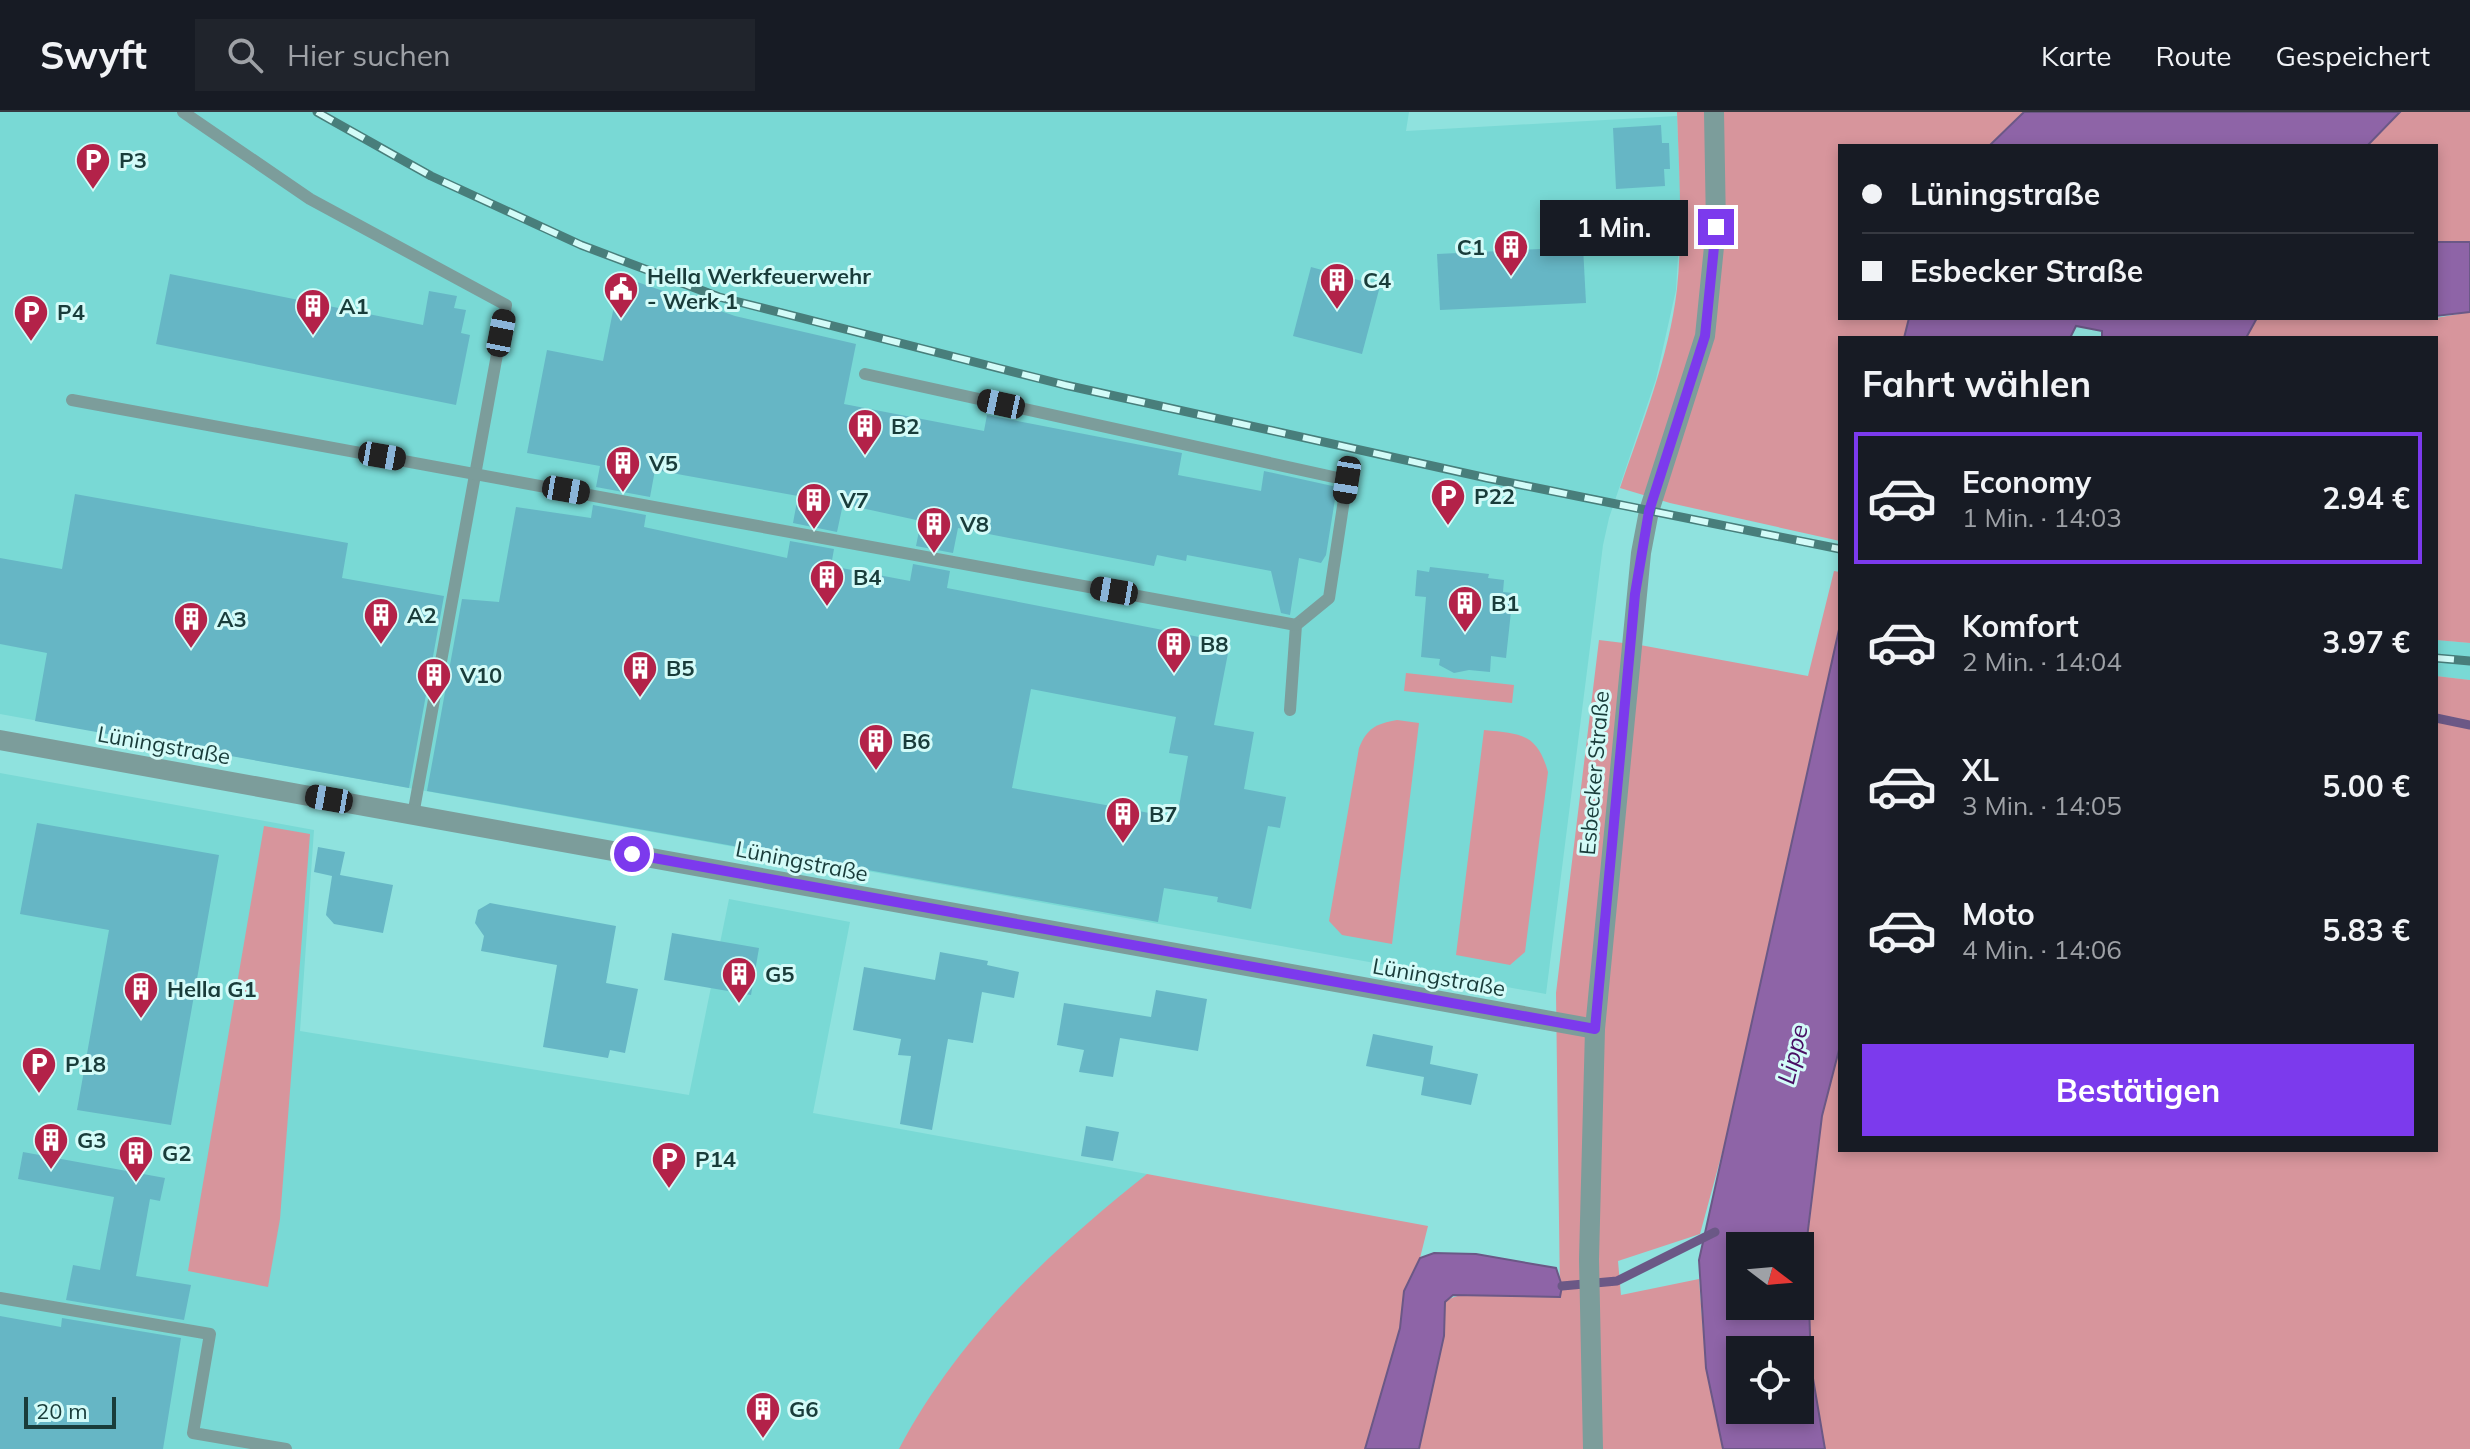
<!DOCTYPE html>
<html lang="de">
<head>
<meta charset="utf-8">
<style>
	body { margin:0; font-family:Mulish,sans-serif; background:#20242c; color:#f1f3f6; height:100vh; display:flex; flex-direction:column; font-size:30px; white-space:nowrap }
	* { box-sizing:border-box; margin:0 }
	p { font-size:26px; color:#9ea1a6 }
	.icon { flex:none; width:44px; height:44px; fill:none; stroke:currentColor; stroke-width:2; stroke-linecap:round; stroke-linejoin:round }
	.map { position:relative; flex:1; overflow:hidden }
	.sheet { position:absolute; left:1838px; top:224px; width:600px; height:816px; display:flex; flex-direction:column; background:#171b24; border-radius:0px; box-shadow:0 4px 12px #0003 }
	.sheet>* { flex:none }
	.guide { position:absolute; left:1838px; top:32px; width:600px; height:176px; border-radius:0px; box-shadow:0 4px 12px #0003; display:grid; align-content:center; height:176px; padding:0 24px; background:#171b24 }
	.needle { width:52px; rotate:106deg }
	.tools { position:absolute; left:1726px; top:1120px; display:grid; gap:16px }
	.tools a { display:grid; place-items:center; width:88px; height:88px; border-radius:0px; background:#171b24; box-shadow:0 4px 12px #0003; font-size:40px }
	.scale { position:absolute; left:24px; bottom:20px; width:92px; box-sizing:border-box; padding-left:8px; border:4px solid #193c3a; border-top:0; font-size:22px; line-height:28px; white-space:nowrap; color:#193c3a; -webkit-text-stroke:6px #d3fbf8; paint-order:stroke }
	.end { position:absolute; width:36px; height:36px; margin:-18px; border:10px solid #7c3aed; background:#fff; box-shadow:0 0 0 4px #fff }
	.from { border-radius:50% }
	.bubble { position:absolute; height:56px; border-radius:0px; background:#171b24; box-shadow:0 4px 12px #0003; font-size:26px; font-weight:700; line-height:56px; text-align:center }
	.car { position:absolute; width:24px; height:48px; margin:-24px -12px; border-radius:10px; box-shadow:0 0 6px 2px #0007; background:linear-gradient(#222 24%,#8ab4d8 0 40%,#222 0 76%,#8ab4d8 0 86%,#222 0) }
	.guide b { display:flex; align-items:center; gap:28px; height:76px; font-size:30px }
	.guide b+b { border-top:2px solid #363941 }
	.guide i { width:20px; height:20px; background:#f1f3f6 }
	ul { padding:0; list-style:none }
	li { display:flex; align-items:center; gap:24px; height:132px; margin:0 16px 12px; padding:0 8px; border:4px solid transparent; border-radius:0px }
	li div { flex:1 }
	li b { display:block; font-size:30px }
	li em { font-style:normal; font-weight:700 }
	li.active { border-color:#7c3aed }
	li>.icon { width:72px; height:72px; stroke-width:1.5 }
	h2 { padding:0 24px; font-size:36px; line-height:96px }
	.button { display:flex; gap:16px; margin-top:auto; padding:16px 24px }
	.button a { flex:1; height:92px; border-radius:0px; background:#7c3aed; color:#fff; font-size:32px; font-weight:700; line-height:92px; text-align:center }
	header { display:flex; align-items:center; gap:48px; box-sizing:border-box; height:112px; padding:0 40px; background:#171b24; border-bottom:2px solid #363941 }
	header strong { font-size:38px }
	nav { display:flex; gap:44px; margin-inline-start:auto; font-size:28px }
	.search { width:560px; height:72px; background:#20242c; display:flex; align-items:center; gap:20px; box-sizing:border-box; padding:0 28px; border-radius:0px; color:#9ea1a6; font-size:30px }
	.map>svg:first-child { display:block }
	.built { fill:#79d9d5 }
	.green { fill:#d7959c }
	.water { fill:#8e64a7; stroke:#6b5886; stroke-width:2; fill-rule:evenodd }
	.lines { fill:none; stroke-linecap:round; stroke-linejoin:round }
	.stream { stroke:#6b5886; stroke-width:9 }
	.building { fill:#66b6c5; fill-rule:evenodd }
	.service { stroke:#7c9d9b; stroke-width:12 }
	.minor { stroke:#7c9d9b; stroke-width:20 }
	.rail-casing { stroke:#487e7b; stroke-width:9 }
	.rail { stroke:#d3fbf8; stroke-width:6; stroke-dasharray:18; stroke-linecap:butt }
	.route { stroke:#7c3aed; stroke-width:10 }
	.labels { text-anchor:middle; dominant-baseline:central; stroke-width:6; stroke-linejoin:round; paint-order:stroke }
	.poi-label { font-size:22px; font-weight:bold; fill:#193c3a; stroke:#d3fbf8; text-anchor:start }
	.street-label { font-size:22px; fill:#193c3a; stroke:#d3fbf8 }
	.water-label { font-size:24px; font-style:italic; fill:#480e63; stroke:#d3fbf8 }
</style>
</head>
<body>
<header>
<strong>Swyft</strong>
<div class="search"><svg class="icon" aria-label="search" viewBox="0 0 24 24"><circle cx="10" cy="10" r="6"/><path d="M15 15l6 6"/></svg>Hier suchen</div>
<nav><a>Karte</a><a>Route</a><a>Gespeichert</a></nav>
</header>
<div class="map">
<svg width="2470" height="1337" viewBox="0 0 2470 1337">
	<rect width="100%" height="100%" fill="#8fe2de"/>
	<g class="built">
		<path d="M 0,0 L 1409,0 L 1406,19 L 1677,4 L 1681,96 L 1676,178 L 1656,267 L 1609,406 L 1603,433 L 1546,882 L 0,602 Z"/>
		<path d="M 2436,528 L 2470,531 L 2470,568 L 2436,564 Z"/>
		<path d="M 0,661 L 314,718 L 300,919 L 689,983 L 729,787 L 850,810 L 813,1001 L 1147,1062 L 1090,1337 L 0,1337 Z"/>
	</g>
	<g class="green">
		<path d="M 1677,0 L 2024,0 L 1989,34 L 1840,34 L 1840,206 L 1909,206 L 1904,226 L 1840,226 L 1840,429 L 1670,391 L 1620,376 C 1642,312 1669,245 1677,177 C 1683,118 1679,59 1677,0 Z"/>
		<path d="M 2400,0 L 2470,0 L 2470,130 L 2436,130 L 2436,34 L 2367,34 Z"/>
		<path d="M 2470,200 L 2470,531 L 2436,528 L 2436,226 L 2246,226 L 2257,206 L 2436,206 Z"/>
		<path d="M 1834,459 L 1840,460 L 1840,513 L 1728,1019 L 1700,1122 L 1618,1149 L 1621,1183 L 1699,1167 L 1706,1256 L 1723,1337 L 1419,1337 L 1444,1224 L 1445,1190 C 1465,1173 1532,1185 1560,1184 L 1556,881 L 1599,528 L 1640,533 L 1808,564 Z"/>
		<path d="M 1406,561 L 1514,573 L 1512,591 L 1404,579 Z"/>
		<path d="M 2436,564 L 2470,568 L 2470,1337 L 1825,1337 L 1811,1255 L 1807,1126 L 1822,1004 L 1840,934 L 1840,1038 L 2436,1038 Z"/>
		<path d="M 1397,608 L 1419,611 L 1392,832 L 1342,823 L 1329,809 L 1359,636 C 1367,616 1376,612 1397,608 Z"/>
		<path d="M 1484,618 C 1521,622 1537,621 1548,660 L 1525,840 L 1510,853 L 1456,843 Z"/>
		<path d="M 264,714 L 310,722 L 280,1107 L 268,1175 L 188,1159 Z"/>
		<path d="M 1147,1062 L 1428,1114 L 1420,1146 L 1404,1179 L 1400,1216 L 1365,1337 L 899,1337 C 958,1225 1049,1140 1147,1062 Z"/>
	</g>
	<g class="water">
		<path d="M 2024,0 L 2400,0 L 2367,34 L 1989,34 Z"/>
		<path d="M 2436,130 L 2470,130 L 2470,200 L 2436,204 Z"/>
		<path d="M 1909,206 L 2257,206 L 2246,226 L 2102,226 L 2102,219 L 2076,214 L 2070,226 L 1904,226 Z"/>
		<path d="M 1840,513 L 1840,934 L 1822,1004 L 1807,1126 L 1811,1255 L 1825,1337 L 1723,1337 L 1706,1256 L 1699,1148 ZM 1740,1134 L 1800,1134 L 1800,1194 L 1740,1194 ZM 1800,1238 L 1800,1298 L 1740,1298 L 1740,1238 Z"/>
		<path d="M 1434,1141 L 1476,1142 L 1556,1156 L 1562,1174 L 1560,1185 L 1453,1183 L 1445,1190 L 1444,1224 L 1419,1337 L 1365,1337 L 1400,1216 L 1404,1179 L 1420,1146 Z"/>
	</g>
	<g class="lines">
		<g class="stream">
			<path d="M 2436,606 L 2470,613"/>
			<path d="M 1562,1174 L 1617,1169 L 1715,1120"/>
		</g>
	</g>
	<g class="building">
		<path d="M 1661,13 L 1662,31 L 1669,31 L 1670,57 L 1664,57 L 1665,74 L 1616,77 L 1613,16 Z"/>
		<path d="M 1583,135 L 1586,191 L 1440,198 L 1437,142 Z"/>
		<path d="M 1311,155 L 1380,174 L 1362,242 L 1293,224 Z"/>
		<path d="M 170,162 L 423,213 L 429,179 L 457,184 L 454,196 L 466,198 L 461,221 L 470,223 L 456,293 L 156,232 Z"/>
		<path d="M 620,164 L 735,204 L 856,232 L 844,292 L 984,319 L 987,303 L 1182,341 L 1178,363 L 1261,379 L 1264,359 L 1337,375 L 1326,443 L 1321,451 L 1299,446 L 1290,503 L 1281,501 L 1271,459 L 1187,443 L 1186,449 L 1157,443 L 1154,454 L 958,416 L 953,441 L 916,434 L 921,409 L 843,392 L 837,420 L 793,411 L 798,384 L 655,358 L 650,385 L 596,375 L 600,354 L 527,341 L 547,238 L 603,249 Z"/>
		<path d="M 75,382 L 348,431 L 342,466 L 444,484 L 409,676 L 35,609 L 47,541 L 0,532 L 0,446 L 62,457 Z"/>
		<path d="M 593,393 L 646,403 L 644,415 L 787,446 L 790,429 L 834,437 L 831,454 L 910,469 L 913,452 L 950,459 L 947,476 L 1230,531 L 1214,613 L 1254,620 L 1244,677 L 1286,685 L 1280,716 L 1268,714 L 1251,797 L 1217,790 L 1218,785 L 1164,776 L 1158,810 L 427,679 L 462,487 L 499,490 L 516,395 L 591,406 ZM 1031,577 L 1176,605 L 1169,641 L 1188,644 L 1177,706 L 1012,676 Z"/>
		<path d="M 1430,455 L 1489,462 L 1488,466 L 1504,468 L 1503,480 L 1513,481 L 1506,546 L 1491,544 L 1490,560 L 1469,558 L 1454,561 L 1439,553 L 1440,547 L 1421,545 L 1426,485 L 1415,484 L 1417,458 L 1429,460 Z"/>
		<path d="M 37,711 L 219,743 L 171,1013 L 77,998 L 109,818 L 20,802 Z"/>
		<path d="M 318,735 L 345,740 L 340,763 L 393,773 L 383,821 L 334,812 L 326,803 L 332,764 L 314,760 Z"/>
		<path d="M 490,791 L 616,814 L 606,871 L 638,877 L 625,941 L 610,938 L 608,946 L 543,935 L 557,853 L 481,839 L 484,824 L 475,811 L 478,798 Z"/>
		<path d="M 672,821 L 759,836 L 751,883 L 664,868 Z"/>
		<path d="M 940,840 L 988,849 L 987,853 L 1019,860 L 1014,886 L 982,880 L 973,931 L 948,927 L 932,1018 L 900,1012 L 911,944 L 898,943 L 901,927 L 853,918 L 864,855 L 935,868 Z"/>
		<path d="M 1156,878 L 1207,887 L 1198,939 L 1120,926 L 1113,965 L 1079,960 L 1084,938 L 1057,933 L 1064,891 L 1151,905 Z"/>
		<path d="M 1373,922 L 1433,934 L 1430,952 L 1478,962 L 1471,993 L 1421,983 L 1424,965 L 1366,954 Z"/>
		<path d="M 1086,1014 L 1119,1020 L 1113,1049 L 1081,1044 Z"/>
		<path d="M 23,1040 L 165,1066 L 160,1089 L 150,1087 L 136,1164 L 191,1173 L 184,1208 L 66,1188 L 73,1153 L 100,1158 L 114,1085 L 18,1067 Z"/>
		<path d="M 0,1204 L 61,1215 L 62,1206 L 181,1226 L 163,1337 L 0,1337 Z"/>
	</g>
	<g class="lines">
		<g class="service">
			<path d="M 183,0 L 310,87 L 506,193 L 413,703"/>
			<path d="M 865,262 L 1347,368 L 1329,486 L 1296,513 L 1290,598"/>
			<path d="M 72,288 L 1296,513"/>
			<path d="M 0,1186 L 210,1222 L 193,1321 L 286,1337"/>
		</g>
		<g class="minor">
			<path d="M 0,628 L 1595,917"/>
			<path d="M 1593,1337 L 1589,1147 L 1595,917 L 1641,441 L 1649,399 L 1705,224 L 1716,115 L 1714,0"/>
		</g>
		<g class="rail-casing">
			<g id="rail">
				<path d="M 317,0 L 431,64 L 581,133 L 719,185 L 1065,273 L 1487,366 L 1840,437"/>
				<path d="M 2436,546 L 2470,549"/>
			</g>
		</g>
		<use href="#rail" class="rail"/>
	</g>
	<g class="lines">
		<path class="route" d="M 632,742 L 1595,917 L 1635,482 L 1649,399 L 1705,224 L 1716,115"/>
	</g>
	<defs>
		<g id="parking-pin" transform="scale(1.8)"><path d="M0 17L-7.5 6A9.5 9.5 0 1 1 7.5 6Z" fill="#b32249" stroke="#d3fbf8"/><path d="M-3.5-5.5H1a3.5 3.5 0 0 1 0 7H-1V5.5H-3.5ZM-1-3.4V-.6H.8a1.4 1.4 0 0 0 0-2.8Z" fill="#fff"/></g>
		<g id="building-pin" transform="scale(1.8)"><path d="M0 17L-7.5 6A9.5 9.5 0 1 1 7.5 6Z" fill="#b32249" stroke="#d3fbf8"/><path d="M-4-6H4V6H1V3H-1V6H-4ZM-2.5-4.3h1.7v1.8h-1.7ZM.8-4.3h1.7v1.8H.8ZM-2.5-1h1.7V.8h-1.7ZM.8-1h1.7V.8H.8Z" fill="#fff"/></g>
		<g id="civic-pin" transform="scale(1.8)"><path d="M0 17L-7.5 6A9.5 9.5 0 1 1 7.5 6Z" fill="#b32249" stroke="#d3fbf8"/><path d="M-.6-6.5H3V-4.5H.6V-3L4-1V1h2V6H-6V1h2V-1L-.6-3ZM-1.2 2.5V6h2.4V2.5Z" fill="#fff"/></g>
	</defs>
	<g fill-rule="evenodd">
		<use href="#parking-pin" x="93" y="48"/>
		<use href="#building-pin" x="1511" y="135"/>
		<use href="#building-pin" x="1337" y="168"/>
		<use href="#civic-pin" x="621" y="177"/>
		<use href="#building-pin" x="313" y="194"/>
		<use href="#parking-pin" x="31" y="200"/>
		<use href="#building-pin" x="865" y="314"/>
		<use href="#building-pin" x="623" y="351"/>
		<use href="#parking-pin" x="1448" y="384"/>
		<use href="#building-pin" x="814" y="388"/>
		<use href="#building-pin" x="934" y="412"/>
		<use href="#building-pin" x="827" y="465"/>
		<use href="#building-pin" x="1465" y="491"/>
		<use href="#building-pin" x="381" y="503"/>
		<use href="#building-pin" x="191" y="507"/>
		<use href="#building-pin" x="1174" y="532"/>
		<use href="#building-pin" x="640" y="556"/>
		<use href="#building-pin" x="434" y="563"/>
		<use href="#building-pin" x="876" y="629"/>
		<use href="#building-pin" x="1123" y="702"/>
		<use href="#building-pin" x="739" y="862"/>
		<use href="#building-pin" x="141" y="877"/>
		<use href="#parking-pin" x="39" y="952"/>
		<use href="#building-pin" x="51" y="1028"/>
		<use href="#building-pin" x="136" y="1041"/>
		<use href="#parking-pin" x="669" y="1047"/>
		<use href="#building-pin" x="763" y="1297"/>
	</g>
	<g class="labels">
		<g class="poi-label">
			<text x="119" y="48">P3</text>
			<text x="1485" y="135" text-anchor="end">C1</text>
			<text x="647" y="164">Hella Werkfeuerwehr<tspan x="647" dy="25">- Werk 1</tspan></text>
			<text x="1363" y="168">C4</text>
			<text x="339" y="194">A1</text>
			<text x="57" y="200">P4</text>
			<text x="891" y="314">B2</text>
			<text x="649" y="351">V5</text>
			<text x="1474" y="384">P22</text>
			<text x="840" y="388">V7</text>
			<text x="960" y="412">V8</text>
			<text x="853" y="465">B4</text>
			<text x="1491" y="491">B1</text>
			<text x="407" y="503">A2</text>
			<text x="217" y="507">A3</text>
			<text x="1200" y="532">B8</text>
			<text x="666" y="556">B5</text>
			<text x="460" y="563">V10</text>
			<text x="902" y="629">B6</text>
			<text x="1149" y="702">B7</text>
			<text x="765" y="862">G5</text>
			<text x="167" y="877">Hella G1</text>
			<text x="65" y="952">P18</text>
			<text x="77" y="1028">G3</text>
			<text x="162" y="1041">G2</text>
			<text x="695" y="1047">P14</text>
			<text x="789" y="1297">G6</text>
		</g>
		<g class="street-label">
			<text transform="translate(164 633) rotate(10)">Lüningstraße</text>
			<text transform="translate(1594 661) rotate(-85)">Esbecker Straße</text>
			<text transform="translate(802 749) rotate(11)">Lüningstraße</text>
			<text transform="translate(1439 865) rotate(10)">Lüningstraße</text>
		</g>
		<g class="water-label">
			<text transform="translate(1792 942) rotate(-76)">Lippe</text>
		</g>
	</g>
</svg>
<div class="tools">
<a><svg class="needle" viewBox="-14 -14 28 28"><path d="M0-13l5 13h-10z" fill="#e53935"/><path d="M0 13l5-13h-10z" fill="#9ea1a6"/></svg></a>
<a><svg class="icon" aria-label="locate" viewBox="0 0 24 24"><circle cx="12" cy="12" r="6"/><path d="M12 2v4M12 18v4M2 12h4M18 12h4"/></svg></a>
</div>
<div class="scale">20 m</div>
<i class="end from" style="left:632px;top:742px"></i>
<i class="end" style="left:1716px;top:115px"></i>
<div class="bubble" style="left:1540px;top:88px;width:148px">1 Min.</div>
<i class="car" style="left:501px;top:221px;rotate:11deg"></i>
<i class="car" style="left:1001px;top:292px;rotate:282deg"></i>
<i class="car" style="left:382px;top:344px;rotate:100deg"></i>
<i class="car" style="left:1347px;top:368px;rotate:189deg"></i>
<i class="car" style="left:566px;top:378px;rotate:100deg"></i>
<i class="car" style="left:1114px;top:479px;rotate:280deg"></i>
<i class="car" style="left:329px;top:687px;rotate:280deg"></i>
<div class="guide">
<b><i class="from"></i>Lüningstraße</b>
<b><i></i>Esbecker Straße</b>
</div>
<section class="sheet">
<h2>Fahrt wählen</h2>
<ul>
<li class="active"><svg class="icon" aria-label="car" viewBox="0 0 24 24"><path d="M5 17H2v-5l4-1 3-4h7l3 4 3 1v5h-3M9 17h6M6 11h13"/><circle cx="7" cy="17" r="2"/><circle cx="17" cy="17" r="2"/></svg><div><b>Economy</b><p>1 Min. · 14:03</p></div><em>2.94 €</em></li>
<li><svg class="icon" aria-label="car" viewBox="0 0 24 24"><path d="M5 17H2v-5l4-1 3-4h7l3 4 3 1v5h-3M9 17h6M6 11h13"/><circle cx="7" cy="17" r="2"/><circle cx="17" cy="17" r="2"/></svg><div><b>Komfort</b><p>2 Min. · 14:04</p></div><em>3.97 €</em></li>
<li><svg class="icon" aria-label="car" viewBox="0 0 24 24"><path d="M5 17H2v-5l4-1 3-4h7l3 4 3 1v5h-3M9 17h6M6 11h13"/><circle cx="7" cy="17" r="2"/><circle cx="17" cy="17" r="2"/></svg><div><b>XL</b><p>3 Min. · 14:05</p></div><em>5.00 €</em></li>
<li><svg class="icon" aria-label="car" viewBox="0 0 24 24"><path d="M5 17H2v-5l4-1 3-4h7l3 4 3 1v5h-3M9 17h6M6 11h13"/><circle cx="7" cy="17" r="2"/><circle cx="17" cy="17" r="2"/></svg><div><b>Moto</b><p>4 Min. · 14:06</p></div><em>5.83 €</em></li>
</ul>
<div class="button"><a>Bestätigen</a></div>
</section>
</div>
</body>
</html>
